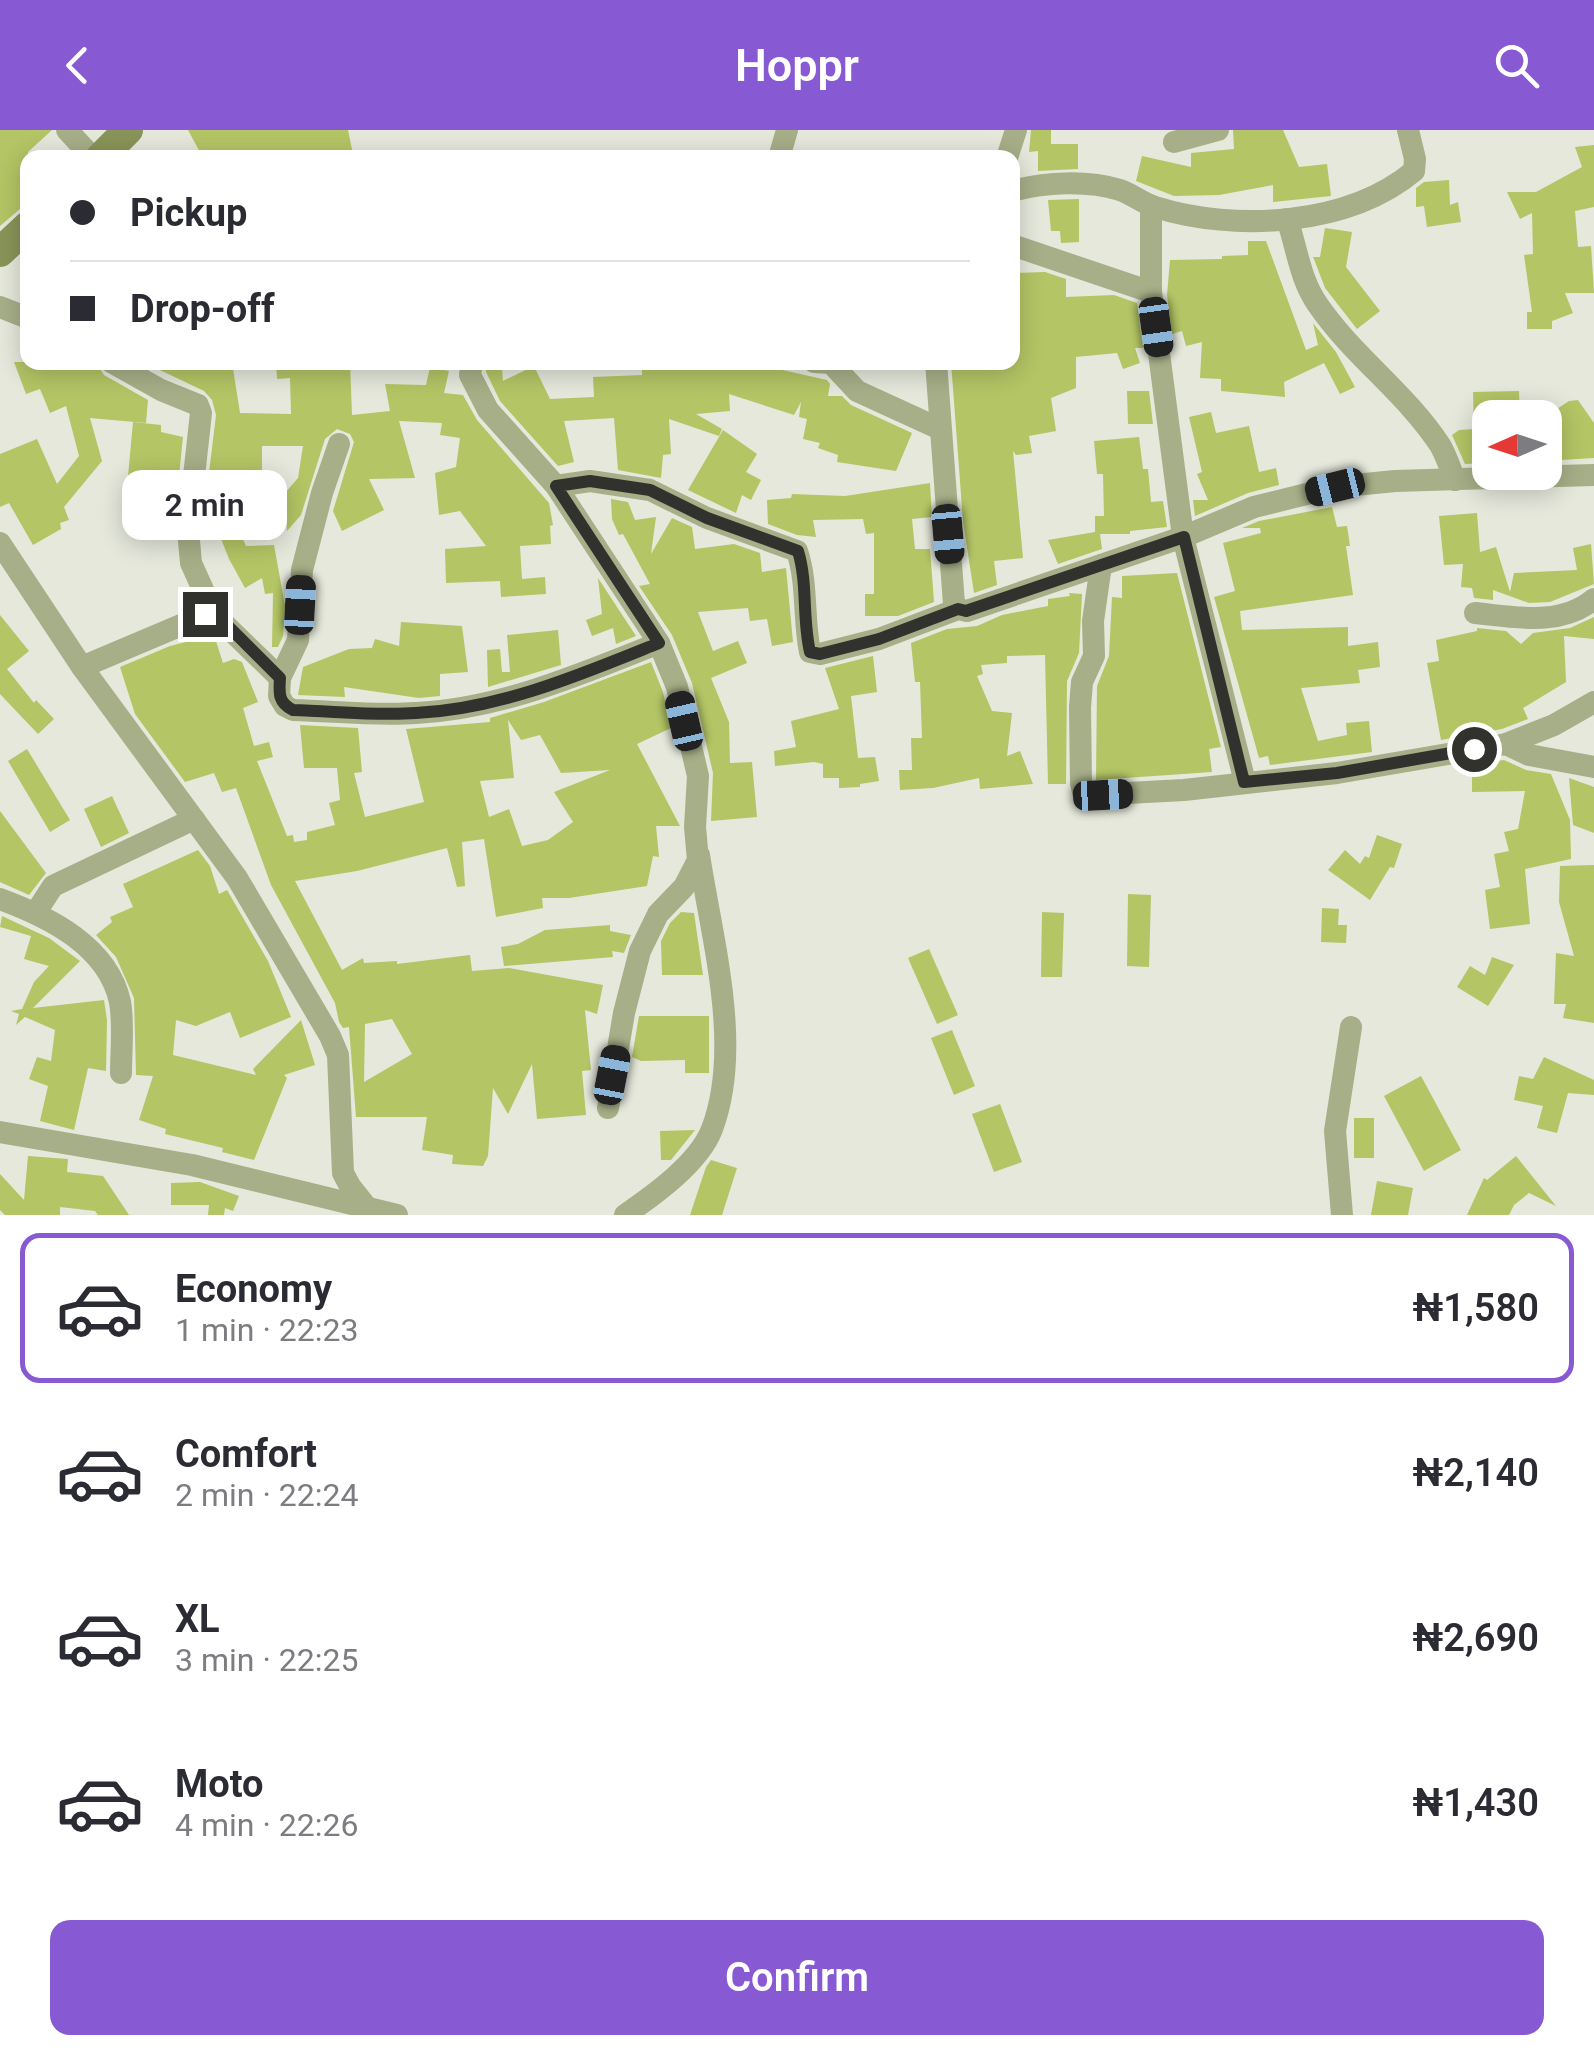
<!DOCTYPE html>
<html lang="en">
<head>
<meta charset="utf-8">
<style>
	body { margin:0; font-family:Roboto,sans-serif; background:#f2f2f3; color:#2b2b33; height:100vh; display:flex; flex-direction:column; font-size:38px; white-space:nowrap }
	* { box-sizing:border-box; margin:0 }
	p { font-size:32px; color:#7c7c81 }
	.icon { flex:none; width:55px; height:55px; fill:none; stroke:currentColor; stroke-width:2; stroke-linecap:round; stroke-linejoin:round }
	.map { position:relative; height:1085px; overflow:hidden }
	.drawer { display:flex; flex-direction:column; background:#fff; flex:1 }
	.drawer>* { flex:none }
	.hud { position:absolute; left:20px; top:20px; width:1000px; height:220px; border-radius:20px; box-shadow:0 5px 25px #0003; display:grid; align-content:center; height:220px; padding:0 50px; background:#fff }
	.needle { width:65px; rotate:267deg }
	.tools { position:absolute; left:1472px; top:270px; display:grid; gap:20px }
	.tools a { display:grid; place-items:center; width:90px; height:90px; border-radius:20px; background:#fff; box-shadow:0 5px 25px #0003; font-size:50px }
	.end { position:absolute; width:45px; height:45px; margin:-22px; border:12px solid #31322d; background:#fff; box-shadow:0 0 0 5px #fff }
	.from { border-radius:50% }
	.bubble { position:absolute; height:70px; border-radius:20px; background:#fff; box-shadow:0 5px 25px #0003; font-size:32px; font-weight:600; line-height:70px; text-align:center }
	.car { position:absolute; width:30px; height:60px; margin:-30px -15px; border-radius:12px; box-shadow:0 0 8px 2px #0007; background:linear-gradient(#222 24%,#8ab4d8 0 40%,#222 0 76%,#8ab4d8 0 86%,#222 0) }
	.hud b { display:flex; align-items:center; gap:35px; height:95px; font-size:38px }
	.hud b+b { border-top:2px solid #e1e1e2 }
	.hud i { width:25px; height:25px; background:#2b2b33 }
	ul { padding:18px 0 0; list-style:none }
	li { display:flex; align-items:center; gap:30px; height:150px; margin:0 20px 15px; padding:0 30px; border:5px solid transparent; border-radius:20px }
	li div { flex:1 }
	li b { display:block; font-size:38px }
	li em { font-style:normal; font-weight:600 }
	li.current { border-color:#8759d2 }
	li>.icon { width:90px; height:90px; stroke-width:1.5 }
	.action { display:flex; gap:20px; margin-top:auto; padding:20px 50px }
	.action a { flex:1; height:115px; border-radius:20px; background:#8759d2; color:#fff; font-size:40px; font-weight:600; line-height:115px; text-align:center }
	header { display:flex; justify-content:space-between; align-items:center; height:130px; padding:0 50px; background:#8759d2; color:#fff; font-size:45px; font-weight:600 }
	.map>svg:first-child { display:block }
	.building { fill:#b3c565; fill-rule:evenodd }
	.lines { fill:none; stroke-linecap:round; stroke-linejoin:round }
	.street { stroke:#a6af88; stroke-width:22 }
	.secondary { stroke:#889458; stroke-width:30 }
	.route { stroke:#31322d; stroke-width:12 }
</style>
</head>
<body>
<header><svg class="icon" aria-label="back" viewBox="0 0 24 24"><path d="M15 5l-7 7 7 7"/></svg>Hoppr<svg class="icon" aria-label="search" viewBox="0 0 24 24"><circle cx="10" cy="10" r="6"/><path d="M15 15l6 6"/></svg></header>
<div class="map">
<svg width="1594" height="1085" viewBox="0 0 1594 1085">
	<rect width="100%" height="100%" fill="#e5e8db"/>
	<g class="building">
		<path d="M 0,0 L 52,0 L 28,22 L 28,72 L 0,96 Z"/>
		<path d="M 188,0 L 348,0 L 353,24 L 334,28 L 298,28 L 297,24 L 275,28 L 203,28 Z"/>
		<path d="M 1031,0 L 1051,0 L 1051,14 L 1078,14 L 1078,39 L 1038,41 L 1038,21 L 1029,22 Z"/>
		<path d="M 1233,0 L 1283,0 L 1299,37 L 1327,34 L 1331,66 L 1273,72 L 1273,55 L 1219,65 L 1174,66 L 1136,51 L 1142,26 L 1191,37 L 1191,23 L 1234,19 Z"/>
		<path d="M 1594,15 L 1594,77 L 1575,81 L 1578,117 L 1591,116 L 1594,163 L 1565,163 L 1573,183 L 1552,191 L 1552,199 L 1527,199 L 1527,182 L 1532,182 L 1524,125 L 1533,124 L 1532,83 L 1520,89 L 1507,62 L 1536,62 L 1582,37 L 1575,17 Z"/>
		<path d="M 1449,50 L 1450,75 L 1458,72 L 1461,92 L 1427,97 L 1424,76 L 1416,77 L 1416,58 L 1424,52 Z"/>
		<path d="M 1079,69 L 1079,112 L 1061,113 L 1060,101 L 1051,101 L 1048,70 Z"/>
		<path d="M 1325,98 L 1352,102 L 1346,137 L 1380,181 L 1357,199 L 1325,158 L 1314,129 L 1313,127 L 1320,127 Z"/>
		<path d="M 1248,111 L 1266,111 L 1306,220 L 1318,215 L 1313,193 L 1336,222 L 1355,257 L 1340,264 L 1324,233 L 1284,252 L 1285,267 L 1221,261 L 1221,249 L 1200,248 L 1202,212 L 1186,216 L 1182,201 L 1172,204 L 1167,165 L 1170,130 L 1222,129 L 1222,126 L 1248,125 Z"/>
		<path d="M 1045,142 L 1066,149 L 1066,167 L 1114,165 L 1137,173 L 1143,218 L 1135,218 L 1140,233 L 1123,239 L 1117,223 L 1076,227 L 1076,258 L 1051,268 L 1056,301 L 1029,306 L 1032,323 L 1016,325 L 1013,321 L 1023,428 L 994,431 L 997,455 L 974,463 L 963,391 L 951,232 L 1012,232 L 1012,143 Z"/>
		<path d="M 14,232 L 96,232 L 104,245 L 148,270 L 146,293 L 90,288 L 102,331 L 64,377 L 69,390 L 60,393 L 61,399 L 33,415 L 9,373 L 0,377 L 0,324 L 37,309 L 57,354 L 79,326 L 66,276 L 50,283 L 40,259 L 26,264 Z"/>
		<path d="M 143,232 L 232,232 L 240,283 L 291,284 L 290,248 L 277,249 L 276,232 L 350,232 L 352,285 L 390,281 L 385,254 L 426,255 L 430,237 L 449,241 L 444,263 L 463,265 L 477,290 L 549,373 L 553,395 L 550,396 L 551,414 L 520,416 L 522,449 L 545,447 L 546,464 L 501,467 L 500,451 L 446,453 L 445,419 L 486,416 L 460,381 L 439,385 L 435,343 L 456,337 L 460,308 L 440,305 L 442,293 L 399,291 L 415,348 L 369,349 L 384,380 L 342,401 L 333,381 L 354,312 L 350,304 L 337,299 L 325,309 L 301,385 L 287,401 L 286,380 L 230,379 L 246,416 L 274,415 L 285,476 L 283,506 L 278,517 L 272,517 L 273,463 L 265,464 L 262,448 L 245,458 L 229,429 L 212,386 L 229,379 L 228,341 L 209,343 L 216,285 L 212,270 L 204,261 ZM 262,316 L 303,316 L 298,348 L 285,363 L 262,363 Z"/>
		<path d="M 727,234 L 727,238 L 769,237 L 827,250 L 830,254 L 828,266 L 842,266 L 851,275 L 912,303 L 896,341 L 837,332 L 838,325 L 818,318 L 820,313 L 803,309 L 807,289 L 799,287 L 801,272 L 794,285 L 729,264 L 730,281 L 696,284 L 722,299 L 719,306 L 669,289 L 671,324 L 663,325 L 661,348 L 618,340 L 614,288 L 564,291 L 574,332 L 558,336 L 500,271 L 486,242 L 486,239 L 502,238 L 503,251 L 534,236 L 550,269 L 594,267 L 593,247 L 642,245 L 642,238 Z"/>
		<path d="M 1127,261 L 1149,261 L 1153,294 L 1128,294 Z"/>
		<path d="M 1519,261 L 1520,288 L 1490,288 L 1490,333 L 1465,334 L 1452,305 L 1459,300 L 1474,299 L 1473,262 Z"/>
		<path d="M 1578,270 L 1594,293 L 1594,328 L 1545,331 L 1545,287 L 1569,271 Z"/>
		<path d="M 1211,282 L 1216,303 L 1249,296 L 1259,342 L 1276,338 L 1279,355 L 1248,363 L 1195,386 L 1193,370 L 1208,370 L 1197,344 L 1202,342 L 1189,287 Z"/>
		<path d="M 133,292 L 161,295 L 161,302 L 183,307 L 174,394 L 164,394 L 163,371 L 126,368 Z"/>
		<path d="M 723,300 L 757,324 L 746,342 L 761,350 L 751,370 L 742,365 L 736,383 L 688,360 Z"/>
		<path d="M 1139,307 L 1143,339 L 1148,339 L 1151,372 L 1163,371 L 1167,397 L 1130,401 L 1130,404 L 1100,404 L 1102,419 L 1058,434 L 1048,410 L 1095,402 L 1095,386 L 1104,386 L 1103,344 L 1097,344 L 1094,311 Z"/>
		<path d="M 930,353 L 932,387 L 912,389 L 915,419 L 930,419 L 934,472 L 898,486 L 865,486 L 865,464 L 874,464 L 874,403 L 866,404 L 863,389 L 813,390 L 816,407 L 797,405 L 768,394 L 767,370 L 791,368 L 792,364 L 845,366 Z"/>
		<path d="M 611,369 L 628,372 L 635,390 L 656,387 L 651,424 L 672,388 L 692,397 L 695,419 L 734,414 L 760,423 L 762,442 L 786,438 L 793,512 L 772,516 L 767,489 L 750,491 L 748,478 L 698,482 L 713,521 L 738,511 L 747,533 L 711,548 L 729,592 L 730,633 L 752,632 L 757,687 L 711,691 L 713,643 L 692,553 L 672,505 L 639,456 L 650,454 L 623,404 L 619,405 L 612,389 Z"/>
		<path d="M 1332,377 L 1337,397 L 1347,396 L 1350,416 L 1346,416 L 1353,465 L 1240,481 L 1242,500 L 1348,497 L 1348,516 L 1378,512 L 1380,537 L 1358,540 L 1360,553 L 1301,558 L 1318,611 L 1347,605 L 1346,593 L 1369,591 L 1372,622 L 1270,635 L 1268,626 L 1259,628 L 1214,467 L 1235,461 L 1223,413 L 1261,403 L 1260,398 L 1242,398 L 1259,391 Z"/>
		<path d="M 1477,383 L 1480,422 L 1496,417 L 1510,462 L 1514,443 L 1577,440 L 1573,418 L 1591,414 L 1594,454 L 1550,472 L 1529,473 L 1493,460 L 1493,470 L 1474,468 L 1472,458 L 1461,457 L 1463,434 L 1444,435 L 1439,386 Z"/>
		<path d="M 1177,443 L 1221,617 L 1209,619 L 1212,642 L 1096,650 L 1097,556 L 1109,526 L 1112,467 L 1122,468 L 1122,446 Z"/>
		<path d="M 598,448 L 636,506 L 616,514 L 613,498 L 592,506 L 586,490 L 602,484 Z"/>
		<path d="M 1069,463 L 1082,464 L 1079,523 L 1067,551 L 1066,654 L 1048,654 L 1045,525 L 1007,526 L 1007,533 L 981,535 L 983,544 L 977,546 L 992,581 L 1012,583 L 1007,626 L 1020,621 L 1033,654 L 980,659 L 979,648 L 933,658 L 900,660 L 899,640 L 912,640 L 911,608 L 922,608 L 920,552 L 915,552 L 911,513 L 947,499 L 977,496 L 1002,485 L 1048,476 L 1048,469 L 1070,466 Z"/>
		<path d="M 0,485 L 29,521 L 7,539 L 34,573 L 36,570 L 54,589 L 38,604 L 0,564 Z"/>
		<path d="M 1594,487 L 1594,509 L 1564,506 L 1566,552 L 1523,578 L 1528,589 L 1502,599 L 1441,610 L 1427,533 L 1439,531 L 1436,510 L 1477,501 L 1477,498 L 1506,501 L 1521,514 L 1533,503 L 1570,498 Z"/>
		<path d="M 401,492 L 462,496 L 468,542 L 440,544 L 440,566 L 419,568 L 344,557 L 345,567 L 298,565 L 303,537 L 349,519 L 372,518 L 375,509 L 399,516 Z"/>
		<path d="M 558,500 L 561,535 L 488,557 L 487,520 L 500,519 L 502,542 L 510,542 L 507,505 Z"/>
		<path d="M 214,505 L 223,533 L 234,529 L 242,532 L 258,572 L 243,578 L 254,616 L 269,612 L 273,627 L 257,631 L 287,706 L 293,705 L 294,712 L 307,710 L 307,702 L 335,695 L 329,673 L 340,670 L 337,638 L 304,638 L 300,595 L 358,598 L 362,642 L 354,643 L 365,687 L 424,672 L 406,599 L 490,592 L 490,588 L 544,572 L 651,532 L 663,562 L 671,598 L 637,614 L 680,696 L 656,696 L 659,727 L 653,726 L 647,756 L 569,768 L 542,768 L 543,778 L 496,787 L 484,709 L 462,712 L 465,756 L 457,757 L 447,718 L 357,741 L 295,751 L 342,840 L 363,828 L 364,833 L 397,831 L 397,834 L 470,825 L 472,841 L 509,838 L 603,855 L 597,884 L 585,880 L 591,940 L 582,941 L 586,985 L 537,989 L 532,934 L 508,984 L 493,958 L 488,1026 L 483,1036 L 452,1034 L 453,1025 L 422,1020 L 427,987 L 356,987 L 349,897 L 343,898 L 339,892 L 335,873 L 271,755 L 236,658 L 222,662 L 214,643 L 185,652 L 135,584 L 120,537 L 170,516 ZM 508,590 L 521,610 L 540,605 L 561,643 L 610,640 L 554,662 L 573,692 L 548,710 L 522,716 L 509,679 L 489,687 L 480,651 L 514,648 ZM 392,889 L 412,924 L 364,952 L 365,894 Z"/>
		<path d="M 873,526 L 877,562 L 851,566 L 858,628 L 875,627 L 879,651 L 860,654 L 860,657 L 839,658 L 839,648 L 823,648 L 823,634 L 814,632 L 775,636 L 774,621 L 796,617 L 791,591 L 839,579 L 825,538 Z"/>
		<path d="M 27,619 L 70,690 L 50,702 L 8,631 Z"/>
		<path d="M 1504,630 L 1526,640 L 1551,644 L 1570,690 L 1571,729 L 1525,739 L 1530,794 L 1490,799 L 1485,760 L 1500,757 L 1494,724 L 1509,721 L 1504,702 L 1518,699 L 1525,661 L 1472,662 L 1472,635 Z"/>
		<path d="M 1569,648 L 1594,657 L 1594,703 L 1573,695 Z"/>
		<path d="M 112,666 L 129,703 L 101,717 L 84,679 Z"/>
		<path d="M 0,681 L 46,743 L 29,765 L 0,752 Z"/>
		<path d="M 1377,705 L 1402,714 L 1394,738 L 1390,737 L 1370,770 L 1328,740 L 1345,720 L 1360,734 L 1365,726 L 1369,728 Z"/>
		<path d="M 198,720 L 210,736 L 219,764 L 227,760 L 268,831 L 291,887 L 240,908 L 230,882 L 196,896 L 176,890 L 173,925 L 256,945 L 253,939 L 301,890 L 315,935 L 284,945 L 287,948 L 254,1030 L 222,1022 L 223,1018 L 165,1004 L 166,999 L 139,990 L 153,946 L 136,945 L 134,868 L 116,827 L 96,805 L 112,792 L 110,787 L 133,777 L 123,754 Z"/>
		<path d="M 1594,735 L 1594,893 L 1563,888 L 1566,874 L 1554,874 L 1556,823 L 1574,826 L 1559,772 L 1560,736 Z"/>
		<path d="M 1128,764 L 1151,765 L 1149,837 L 1127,836 Z"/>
		<path d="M 1322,778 L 1339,779 L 1338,795 L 1347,795 L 1346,813 L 1321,812 Z"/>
		<path d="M 681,782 L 694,783 L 703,845 L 662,845 L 661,811 L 670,793 Z"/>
		<path d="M 1042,782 L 1064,783 L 1062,847 L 1041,847 Z"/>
		<path d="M 2,786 L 49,808 L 80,831 L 33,878 L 104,870 L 107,890 L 106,941 L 88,938 L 74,1000 L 40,991 L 48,956 L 29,949 L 37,927 L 51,931 L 55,900 L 25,887 L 16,895 L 19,884 L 11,881 L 22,879 L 34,852 L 49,836 L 24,829 L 31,806 L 0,797 Z"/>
		<path d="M 610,795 L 610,801 L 631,805 L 624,823 L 612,821 L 613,827 L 504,836 L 501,817 L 518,814 L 545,800 Z"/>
		<path d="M 929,819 L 958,885 L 937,894 L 908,828 Z"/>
		<path d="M 1492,827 L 1514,835 L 1488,876 L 1457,857 L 1470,836 L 1485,845 Z"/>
		<path d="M 639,886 L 709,886 L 709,943 L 685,943 L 685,930 L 641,931 L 632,927 Z"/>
		<path d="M 952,900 L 975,956 L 954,965 L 931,908 Z"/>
		<path d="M 1544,927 L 1594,950 L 1594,965 L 1568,963 L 1557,1003 L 1537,998 L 1543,976 L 1514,970 L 1519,946 L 1533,949 Z"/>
		<path d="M 1421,946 L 1461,1020 L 1424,1041 L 1384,966 Z"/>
		<path d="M 1000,974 L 1022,1032 L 994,1042 L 972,984 Z"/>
		<rect x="1354" y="988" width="20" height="40"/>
		<path d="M 695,1000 L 671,1030 L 661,1030 L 660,1001 Z"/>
		<path d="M 28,1026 L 68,1029 L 67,1042 L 103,1046 L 129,1085 L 98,1085 L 95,1081 L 60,1077 L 60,1085 L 5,1085 L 0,1080 L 0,1044 L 24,1070 Z"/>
		<path d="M 1516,1026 L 1556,1076 L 1529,1063 L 1514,1075 L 1509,1085 L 1467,1085 L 1484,1048 L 1487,1050 Z"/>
		<path d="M 711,1030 L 737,1038 L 722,1085 L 690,1085 L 706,1037 Z"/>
		<path d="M 1377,1051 L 1413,1058 L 1408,1085 L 1371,1085 Z"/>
		<path d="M 200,1052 L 239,1066 L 233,1081 L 225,1078 L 224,1085 L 208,1085 L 209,1075 L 171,1075 L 171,1053 Z"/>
	</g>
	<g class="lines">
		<g class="street">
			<path d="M 67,0 L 93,28"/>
			<path d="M 1174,12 L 1218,0"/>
			<path d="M 779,28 L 787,0"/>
			<path d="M 1007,28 L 1016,0"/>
			<path d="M 1012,61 C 1045,52 1087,50 1120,60 C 1132,64 1142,73 1155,77 C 1235,102 1348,96 1414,41 L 1415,29 L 1408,0"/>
			<path d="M 1151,76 L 1151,162 L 1183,407 L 1245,652"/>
			<path d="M 1287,89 C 1297,118 1300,150 1318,175 C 1353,226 1406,263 1440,315 C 1446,325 1450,338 1455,350"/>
			<path d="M 1012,115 L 1151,162"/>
			<path d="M 0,177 L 28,188"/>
			<path d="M 111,232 L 161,260 L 198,275 L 201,283 L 188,400 L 191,433 L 214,484"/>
			<path d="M 472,232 L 470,245 L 488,280 L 556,356 L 659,513 L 677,557 L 698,646 L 695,697 L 698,730 L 684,757 L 658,784 L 640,821 L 624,883 L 608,978"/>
			<path d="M 814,232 L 831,233 L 857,261 L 940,299"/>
			<path d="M 936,232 L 954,474 L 958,479"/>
			<path d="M 339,314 L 322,363 L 302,440 L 298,510 L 280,548 L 279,566 L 285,576 L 293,580 C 334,581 376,586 416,583 C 501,579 581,544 659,513"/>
			<path d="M 556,356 L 590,351 L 650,360 L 707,388 L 797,421 C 808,454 803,488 810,522 L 820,524 L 879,509 L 958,479 L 967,481 L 1183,407 L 1254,377 L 1335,357 L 1395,351 L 1594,345"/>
			<path d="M 0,413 L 82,537 L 237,748 L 330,906 L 338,925 L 343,1043 L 350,1056 L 373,1085"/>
			<path d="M 1101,435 L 1093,491 L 1094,526 L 1082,552 L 1080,577 L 1081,653 L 1083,662 L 1090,665 L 1184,660 L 1337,643 L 1506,614 L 1554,595 L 1594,572"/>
			<path d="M 1475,483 C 1516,487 1560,497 1594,469"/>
			<path d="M 82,537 L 205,485 L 214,484 L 280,548"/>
			<path d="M 1506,614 L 1529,625 L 1594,637"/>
			<path d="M 0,769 C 49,787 108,816 120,872 C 124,894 121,921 121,943"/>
			<path d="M 36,782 L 53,756 L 194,689"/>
			<path d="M 0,1002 L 192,1035 L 397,1085"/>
			<path d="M 625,1085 C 654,1065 699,1033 712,999 C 743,917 712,810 699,725"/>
			<path d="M 1342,1085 L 1335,1001 L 1351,897"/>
		</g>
		<g class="secondary">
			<path d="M 100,28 L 128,0"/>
			<path d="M 0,122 L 28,96"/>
		</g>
	</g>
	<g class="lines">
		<path class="route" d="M 205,484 L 214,484 L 221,489 L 280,548 C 279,563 278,573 293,580 C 334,581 376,586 416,583 C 501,579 582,544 659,513 L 556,356 L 590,351 L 650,360 L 707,388 L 798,421 C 808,454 802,488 810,522 L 820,524 L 879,509 L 958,479 L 966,481 L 1184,407 L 1244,652 L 1337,643 L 1474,619"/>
	</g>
</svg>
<div class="tools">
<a><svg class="needle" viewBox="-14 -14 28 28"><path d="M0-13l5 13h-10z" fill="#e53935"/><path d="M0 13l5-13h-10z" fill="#7c7c81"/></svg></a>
</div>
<i class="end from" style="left:1474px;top:619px"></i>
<i class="end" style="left:205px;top:484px"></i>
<div class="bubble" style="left:122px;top:340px;width:165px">2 min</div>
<i class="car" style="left:1156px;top:197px;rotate:172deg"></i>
<i class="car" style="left:1335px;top:357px;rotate:256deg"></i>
<i class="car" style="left:948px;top:404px;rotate:175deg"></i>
<i class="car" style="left:300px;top:475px;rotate:3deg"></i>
<i class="car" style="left:684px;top:591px;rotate:347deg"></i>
<i class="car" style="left:1103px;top:665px;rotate:87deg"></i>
<i class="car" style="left:612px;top:945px;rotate:11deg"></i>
<div class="hud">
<b><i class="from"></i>Pickup</b>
<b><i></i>Drop-off</b>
</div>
</div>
<section class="drawer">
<ul>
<li class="current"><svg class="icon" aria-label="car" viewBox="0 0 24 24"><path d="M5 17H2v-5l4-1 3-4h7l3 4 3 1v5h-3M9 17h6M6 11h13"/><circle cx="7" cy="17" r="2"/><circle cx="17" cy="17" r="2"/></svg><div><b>Economy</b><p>1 min · 22:23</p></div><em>₦1,580</em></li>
<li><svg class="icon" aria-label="car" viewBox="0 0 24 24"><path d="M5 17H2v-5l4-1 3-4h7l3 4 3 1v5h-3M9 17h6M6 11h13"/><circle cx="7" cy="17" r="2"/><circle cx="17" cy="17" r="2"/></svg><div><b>Comfort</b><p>2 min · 22:24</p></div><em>₦2,140</em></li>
<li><svg class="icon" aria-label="car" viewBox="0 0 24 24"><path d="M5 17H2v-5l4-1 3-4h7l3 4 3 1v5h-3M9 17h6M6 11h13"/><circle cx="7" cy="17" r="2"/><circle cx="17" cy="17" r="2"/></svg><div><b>XL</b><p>3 min · 22:25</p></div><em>₦2,690</em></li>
<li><svg class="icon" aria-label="car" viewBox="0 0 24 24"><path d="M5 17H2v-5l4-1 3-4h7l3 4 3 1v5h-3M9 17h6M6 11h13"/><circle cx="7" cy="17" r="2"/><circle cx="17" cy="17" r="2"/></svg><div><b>Moto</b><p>4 min · 22:26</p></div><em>₦1,430</em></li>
</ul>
<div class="action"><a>Confirm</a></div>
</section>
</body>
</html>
